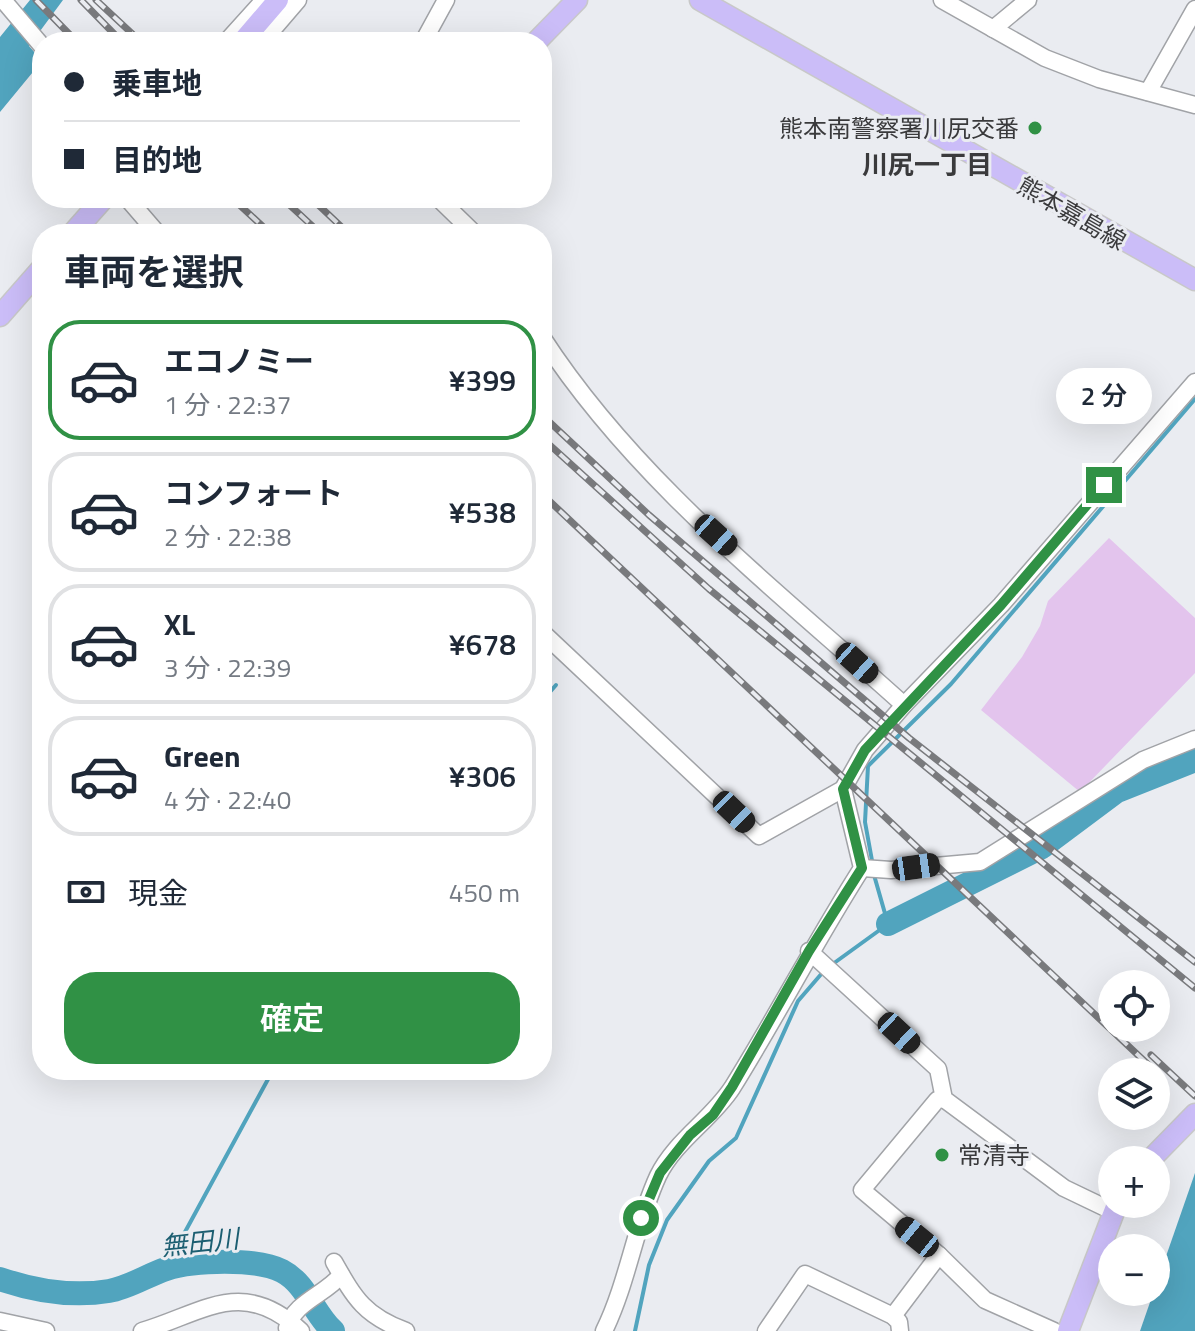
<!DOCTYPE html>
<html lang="ja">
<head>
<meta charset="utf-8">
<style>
	body { margin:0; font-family:"Titillium Web","Noto Sans JP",sans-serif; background:#f6f6f7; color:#1f2937; height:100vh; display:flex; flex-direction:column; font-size:30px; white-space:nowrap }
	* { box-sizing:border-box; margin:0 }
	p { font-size:26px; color:#747a83 }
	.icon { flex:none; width:44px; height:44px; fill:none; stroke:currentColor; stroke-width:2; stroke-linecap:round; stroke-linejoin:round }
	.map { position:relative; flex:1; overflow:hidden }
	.sheet { position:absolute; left:32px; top:224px; width:520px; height:856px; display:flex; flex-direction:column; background:#fff; border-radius:32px; box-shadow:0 8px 32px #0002 }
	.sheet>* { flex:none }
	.hud { position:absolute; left:32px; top:32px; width:520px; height:176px; border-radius:32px; box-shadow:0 8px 32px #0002; display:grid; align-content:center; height:176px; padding:0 32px; background:#fff }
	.controls { position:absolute; left:1098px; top:970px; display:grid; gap:16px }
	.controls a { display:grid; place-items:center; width:72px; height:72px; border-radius:50%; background:#fff; box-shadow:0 8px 32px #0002; font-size:40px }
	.end { position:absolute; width:36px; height:36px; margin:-18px; border:10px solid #309145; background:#fff; box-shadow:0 0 0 4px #fff }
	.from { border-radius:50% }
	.bubble { position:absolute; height:56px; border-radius:28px; background:#fff; box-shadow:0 8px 32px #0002; font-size:26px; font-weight:600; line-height:56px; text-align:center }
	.car { position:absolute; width:24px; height:48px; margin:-24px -12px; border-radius:10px; box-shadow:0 0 6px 2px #0007; background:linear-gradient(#222 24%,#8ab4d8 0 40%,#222 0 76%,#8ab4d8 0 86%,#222 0) }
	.hud b { display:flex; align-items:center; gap:28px; height:76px; font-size:30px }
	.hud b+b { border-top:2px solid #e0e1e3 }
	.hud i { width:20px; height:20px; background:#1f2937 }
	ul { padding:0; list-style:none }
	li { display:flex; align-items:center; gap:24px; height:120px; margin:0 16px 12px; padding:0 16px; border:4px solid #e0e1e3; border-radius:32px }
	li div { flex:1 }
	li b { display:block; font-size:30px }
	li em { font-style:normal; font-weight:600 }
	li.on { border-color:#309145 }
	li>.icon { width:72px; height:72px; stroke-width:1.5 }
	h2 { padding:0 32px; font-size:36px; line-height:96px }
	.pay { display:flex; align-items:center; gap:20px; height:88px; padding:0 32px; font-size:30px }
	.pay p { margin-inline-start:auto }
	.button { display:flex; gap:16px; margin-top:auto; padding:16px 32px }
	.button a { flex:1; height:92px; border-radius:32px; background:#309145; color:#fff; font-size:32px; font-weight:600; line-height:92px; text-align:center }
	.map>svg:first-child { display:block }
	.green { fill:#e3c4ed }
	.water { fill:#51a4be }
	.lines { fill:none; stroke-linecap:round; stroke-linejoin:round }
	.stream { stroke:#51a4be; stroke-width:4 }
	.river { stroke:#51a4be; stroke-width:24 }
	.minor-casing { stroke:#a1a3a7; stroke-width:19 }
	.major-casing { stroke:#c8c8c8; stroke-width:23 }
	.minor { stroke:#fff; stroke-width:16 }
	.major { stroke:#cbbdf8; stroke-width:20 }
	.rail-casing { stroke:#797a7d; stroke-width:7 }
	.rail { stroke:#eaecf1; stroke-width:4; stroke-dasharray:12; stroke-linecap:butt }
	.route { stroke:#309145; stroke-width:10 }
	.poi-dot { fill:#309145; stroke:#eaecf1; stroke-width:3 }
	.labels { text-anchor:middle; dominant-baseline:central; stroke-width:6; stroke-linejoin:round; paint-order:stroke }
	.poi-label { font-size:24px; fill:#3a3a3c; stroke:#eaecf1; text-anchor:end }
	.street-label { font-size:24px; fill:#3a3a3c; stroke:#eaecf1 }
	.neighbourhood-label { font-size:26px; font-weight:bold; fill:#3a3a3c; stroke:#eaecf1 }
	.water-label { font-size:26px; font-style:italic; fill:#1c5e71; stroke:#eaecf1 }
</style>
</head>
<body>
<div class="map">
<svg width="1195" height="1331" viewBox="0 0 1195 1331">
	<rect width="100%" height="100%" fill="#eaecf1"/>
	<path class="green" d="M 1109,538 L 1195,618 L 1195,673 L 1080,792 L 981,710 L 1022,657 L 1040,626 L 1048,601 Z"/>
	<g class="water">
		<path d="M 30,0 L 63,0 L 29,46 L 42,61 L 0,112 L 0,37 Z"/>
		<path d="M 1195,1173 L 1195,1331 L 1140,1331 Z"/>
	</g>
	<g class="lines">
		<g class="stream">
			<path d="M 542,701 L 556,685"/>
			<path d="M 873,866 L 865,822 L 868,766 L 951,684 L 1195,399"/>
			<path d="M 830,966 L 888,924 L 874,875"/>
			<path d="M 170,1268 L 179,1243 L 273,1070"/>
			<path d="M 635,1331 L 649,1265 L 667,1220 L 709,1161 L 736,1138 L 798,1001 L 823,972"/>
		</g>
		<g class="river">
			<path d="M 888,924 L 1042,847 L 1117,791 L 1195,760"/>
			<path d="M 0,1279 C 35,1291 72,1297 109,1291 C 128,1288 148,1275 166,1269 C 194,1260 256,1258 282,1271 C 307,1284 313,1313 333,1331"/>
		</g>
		<g class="minor-casing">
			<g id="minor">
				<path d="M 3,0 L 42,46"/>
				<path d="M 942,0 L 1045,58 L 1099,79 L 1195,105"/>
				<path d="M 993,29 L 1028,0"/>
				<path d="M 226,42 L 264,0"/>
				<path d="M 262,42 L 298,0"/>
				<path d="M 423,42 L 446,0"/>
				<path d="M 1148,92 L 1195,9"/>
				<path d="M 127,198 L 158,234"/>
				<path d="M 438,198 L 475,234"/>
				<path d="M 542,337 C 635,481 778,591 904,705"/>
				<path d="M 542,632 L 759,836 L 843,789 L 865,750 L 904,705 L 1001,605 L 1195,382"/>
				<path d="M 862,868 L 891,870 L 980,862 L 1143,760 L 1195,739"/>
				<path d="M 809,951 L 938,1069 L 944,1099 L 1064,1188 L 1114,1212"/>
				<path d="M 944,1099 L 937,1100 L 862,1190 L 939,1255 L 985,1300 L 1054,1331"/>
				<path d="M 334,1262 C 355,1299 365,1316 406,1331"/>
				<path d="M 893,1316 L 939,1255"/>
				<path d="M 0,1321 L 46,1331"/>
				<path d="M 287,1328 C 295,1301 325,1295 341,1275"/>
				<path d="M 142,1331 C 203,1313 242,1276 301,1331"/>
				<path d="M 604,1331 C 628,1282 635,1226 658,1176 C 675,1141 711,1120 732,1088 C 777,1016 816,940 862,868 L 843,789"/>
				<path d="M 766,1331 L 805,1274 L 893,1316 L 899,1322 L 900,1331"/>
			</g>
		</g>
		<g class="major-casing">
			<g id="major">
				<path d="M 700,0 L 1195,280"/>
				<path d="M 242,42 L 278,0"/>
				<path d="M 536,42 L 577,0"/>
				<path d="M 72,234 L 104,198"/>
				<path d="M 0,316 L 42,268"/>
				<path d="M 1150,1160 L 1195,1114"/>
				<path d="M 1068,1331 L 1117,1204"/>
			</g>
		</g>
		<use href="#minor" class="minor"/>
		<use href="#major" class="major"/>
		<g class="rail-casing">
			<g id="rail">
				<path d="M 36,0 L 77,42"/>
				<path d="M 81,0 L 122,42"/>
				<path d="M 96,0 L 141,42"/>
				<path d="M 232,198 L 271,234"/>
				<path d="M 282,198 L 321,234"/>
				<path d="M 311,198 L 349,234"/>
				<path d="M 542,415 L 649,515 L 909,738 L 1195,962"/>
				<path d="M 542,438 L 709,589 L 1195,988"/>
				<path d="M 542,494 L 1156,1072"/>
				<path d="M 1151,1055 L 1195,1096"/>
			</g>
		</g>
		<use href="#rail" class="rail"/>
	</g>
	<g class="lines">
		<path class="route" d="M 641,1218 L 660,1173 L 690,1135 L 713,1115 L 732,1087 L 809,951 L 862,868 L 843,789 L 865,750 L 1001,605 L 1104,485"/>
	</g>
	<g class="poi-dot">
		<circle cx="1035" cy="128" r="8"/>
		<circle cx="942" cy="1155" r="8"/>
	</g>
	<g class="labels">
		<g class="poi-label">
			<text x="1019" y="128">熊本南警察署川尻交番</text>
			<text x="958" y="1155" text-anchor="start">常清寺</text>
		</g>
		<g class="street-label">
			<text transform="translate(1072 213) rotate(30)">熊本嘉島線</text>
		</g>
		<g class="neighbourhood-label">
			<text x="927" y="164">川尻一丁目</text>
		</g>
		<g class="water-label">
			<text transform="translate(200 1242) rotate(-6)">無田川</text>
		</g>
	</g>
</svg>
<div class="controls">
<a><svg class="icon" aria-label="locate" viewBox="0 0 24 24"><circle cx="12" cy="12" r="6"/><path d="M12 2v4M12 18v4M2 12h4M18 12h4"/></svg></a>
<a><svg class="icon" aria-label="layers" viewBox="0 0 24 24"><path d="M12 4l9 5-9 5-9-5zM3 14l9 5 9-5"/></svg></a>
<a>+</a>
<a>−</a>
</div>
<i class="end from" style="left:641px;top:1218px"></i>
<i class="end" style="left:1104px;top:485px"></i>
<div class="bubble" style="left:1056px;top:368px;width:96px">2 分</div>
<i class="car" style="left:716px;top:535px;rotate:132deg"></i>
<i class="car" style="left:857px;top:663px;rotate:132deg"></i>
<i class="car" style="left:734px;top:812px;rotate:134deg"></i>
<i class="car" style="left:916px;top:867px;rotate:82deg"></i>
<i class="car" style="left:899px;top:1033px;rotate:133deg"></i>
<i class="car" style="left:917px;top:1237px;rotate:309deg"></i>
<div class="hud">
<b><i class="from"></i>乗車地</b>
<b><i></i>目的地</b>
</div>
<section class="sheet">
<h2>車両を選択</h2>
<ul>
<li class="on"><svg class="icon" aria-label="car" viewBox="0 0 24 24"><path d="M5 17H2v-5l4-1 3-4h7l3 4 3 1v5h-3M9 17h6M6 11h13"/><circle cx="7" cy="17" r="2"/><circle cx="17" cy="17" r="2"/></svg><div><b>エコノミー</b><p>1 分 · 22:37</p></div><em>¥399</em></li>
<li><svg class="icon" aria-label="car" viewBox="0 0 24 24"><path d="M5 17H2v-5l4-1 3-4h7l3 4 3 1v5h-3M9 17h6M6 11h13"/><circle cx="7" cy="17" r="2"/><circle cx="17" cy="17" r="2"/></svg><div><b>コンフォート</b><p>2 分 · 22:38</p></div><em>¥538</em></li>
<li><svg class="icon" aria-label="car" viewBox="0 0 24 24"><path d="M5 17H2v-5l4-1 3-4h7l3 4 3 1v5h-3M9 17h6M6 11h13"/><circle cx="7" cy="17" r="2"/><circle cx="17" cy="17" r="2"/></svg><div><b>XL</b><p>3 分 · 22:39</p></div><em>¥678</em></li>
<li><svg class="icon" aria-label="car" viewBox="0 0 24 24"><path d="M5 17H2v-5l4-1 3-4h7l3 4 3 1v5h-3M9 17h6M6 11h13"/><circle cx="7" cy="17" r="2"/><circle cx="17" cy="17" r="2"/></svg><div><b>Green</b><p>4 分 · 22:40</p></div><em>¥306</em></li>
</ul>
<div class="pay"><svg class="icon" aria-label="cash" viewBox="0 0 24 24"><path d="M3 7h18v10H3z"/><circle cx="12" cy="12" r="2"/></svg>現金<p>450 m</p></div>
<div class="button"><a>確定</a></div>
</section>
</div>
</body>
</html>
